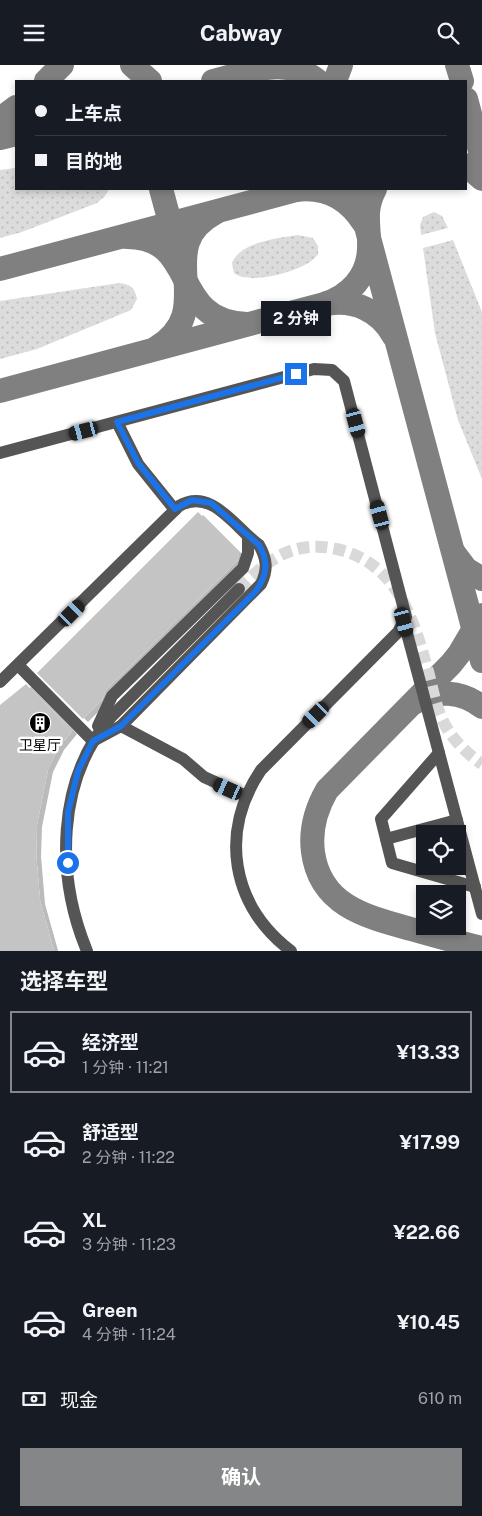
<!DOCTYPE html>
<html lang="zh">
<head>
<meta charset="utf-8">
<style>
	body { margin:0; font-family:"Public Sans","Noto Sans SC",sans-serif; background:#242831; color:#f1f3f6; height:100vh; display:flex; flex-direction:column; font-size:19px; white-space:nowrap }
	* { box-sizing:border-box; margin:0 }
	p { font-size:16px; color:#9ea1a6 }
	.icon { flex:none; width:28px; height:28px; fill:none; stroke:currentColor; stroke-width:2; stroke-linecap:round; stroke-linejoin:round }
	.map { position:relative; height:886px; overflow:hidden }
	.panel { display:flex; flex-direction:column; background:#171b24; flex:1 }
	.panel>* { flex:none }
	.banner { position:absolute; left:15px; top:15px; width:452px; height:110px; border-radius:0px; box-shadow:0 2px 8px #0003; display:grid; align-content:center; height:110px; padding:0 20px; background:#171b24 }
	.buttons { position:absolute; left:416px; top:760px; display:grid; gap:10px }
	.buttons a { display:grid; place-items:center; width:50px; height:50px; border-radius:0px; background:#171b24; box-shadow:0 2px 8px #0003; font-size:25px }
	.end { position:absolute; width:22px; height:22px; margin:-11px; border:6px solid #1a73e8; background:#fff; box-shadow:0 0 0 2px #fff }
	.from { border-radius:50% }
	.bubble { position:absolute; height:35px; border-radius:0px; background:#171b24; box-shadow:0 2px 8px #0003; font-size:16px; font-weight:700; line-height:35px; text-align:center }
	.car { position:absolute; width:15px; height:30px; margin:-15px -8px; border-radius:6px; box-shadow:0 0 4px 1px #0007; background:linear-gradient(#222 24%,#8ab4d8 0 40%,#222 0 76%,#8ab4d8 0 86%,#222 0) }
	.banner b { display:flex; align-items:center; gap:18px; height:48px; font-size:19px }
	.banner b+b { border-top:1px solid #363941 }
	.banner i { width:12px; height:12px; background:#f1f3f6 }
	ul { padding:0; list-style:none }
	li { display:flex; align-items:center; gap:15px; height:82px; margin:0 10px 8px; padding:0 10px; border:2px solid transparent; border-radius:0px }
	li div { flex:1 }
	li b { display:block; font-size:19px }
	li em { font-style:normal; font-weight:700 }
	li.selected { border-color:#858687 }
	li>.icon { width:45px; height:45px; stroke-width:1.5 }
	h2 { padding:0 20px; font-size:22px; line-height:60px }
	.pay { display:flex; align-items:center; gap:12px; height:55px; padding:0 20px; font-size:19px }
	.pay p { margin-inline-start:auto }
	.action { display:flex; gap:10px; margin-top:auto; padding:10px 20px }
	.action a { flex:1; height:58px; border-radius:0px; background:#858687; color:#fff; font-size:20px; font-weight:700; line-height:58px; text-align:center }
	header { display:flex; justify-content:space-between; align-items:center; height:65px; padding:0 20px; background:#171b24; font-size:22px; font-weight:700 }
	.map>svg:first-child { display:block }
	.grass { fill:url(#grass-dots) }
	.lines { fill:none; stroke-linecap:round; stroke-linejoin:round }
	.taxiway { stroke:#808080; stroke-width:24 }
	.building { fill:#c4c4c4; filter:url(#shadow) }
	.minor-tunnel { stroke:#d9d9d9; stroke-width:12; stroke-dasharray:12 6; stroke-linecap:butt }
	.minor { stroke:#555; stroke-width:12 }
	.route { stroke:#1a73e8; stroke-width:6 }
	.labels { text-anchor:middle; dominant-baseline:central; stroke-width:5; stroke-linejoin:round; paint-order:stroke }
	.poi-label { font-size:14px; fill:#000; stroke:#fff }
</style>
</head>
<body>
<header><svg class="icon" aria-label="menu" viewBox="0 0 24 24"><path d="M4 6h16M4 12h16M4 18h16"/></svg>Cabway<svg class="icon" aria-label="search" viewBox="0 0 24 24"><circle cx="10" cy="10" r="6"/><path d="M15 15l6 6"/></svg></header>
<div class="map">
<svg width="482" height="886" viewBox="0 0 482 886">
	<defs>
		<pattern id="grass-dots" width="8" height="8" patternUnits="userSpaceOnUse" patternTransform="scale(1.25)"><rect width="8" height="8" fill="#dcdcdc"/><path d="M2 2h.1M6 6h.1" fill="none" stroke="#bbb" stroke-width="1.8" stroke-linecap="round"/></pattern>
		<filter id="shadow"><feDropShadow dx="5" dy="3" stdDeviation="0" flood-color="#0004"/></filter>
	</defs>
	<rect width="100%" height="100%" fill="#fff"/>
	<g class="grass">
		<path d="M 16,103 L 16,124 L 109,124 L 105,131 L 97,138 L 22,167 L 0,173 L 0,105 Z"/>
		<path d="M 434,147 L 442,151 L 448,163 L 421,170 L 420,160 L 423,152 Z"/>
		<path d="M 298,170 L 313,173 L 318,181 L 318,189 C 308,206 249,221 234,208 L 232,198 C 240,177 278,173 298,170 Z"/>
		<path d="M 453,175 L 482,247 L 482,414 L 458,355 L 435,268 L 423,183 Z"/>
		<path d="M 119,218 C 130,219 135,223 137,234 L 131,245 L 37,284 L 0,294 L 0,236 Z"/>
	</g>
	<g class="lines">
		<g class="taxiway">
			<path d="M 132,0 L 150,16"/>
			<path d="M 457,0 L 462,16"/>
			<path d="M 260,4 C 281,0 301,2 318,16"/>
			<path d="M 46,16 L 62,0"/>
			<path d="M 213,16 L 273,0"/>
			<path d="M 335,16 L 341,0"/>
			<path d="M 466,34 L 482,93"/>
			<path d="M 0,54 L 16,42"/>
			<path d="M 0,73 L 16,69"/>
			<path d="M 466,100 L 482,114"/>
			<path d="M 161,124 L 174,172"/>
			<path d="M 356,124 L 482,596"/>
			<path d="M 295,125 C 323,121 347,132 363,157"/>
			<path d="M 127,172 C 200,172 169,257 247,259"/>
			<path d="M 0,204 L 300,124"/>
			<path d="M 327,239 C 354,234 380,246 393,270"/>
			<path d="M 156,283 C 221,244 150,183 215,148"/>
			<path d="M 0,326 L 324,239 C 349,231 368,212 369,184 C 370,160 363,147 375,124"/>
			<path d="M 454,488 L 466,504 L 482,514"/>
			<path d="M 482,550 L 459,589 L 451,599 L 327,725 C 316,744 310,764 313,787 C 320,841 367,852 411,864 C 435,871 458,877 482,883"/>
			<path d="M 414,638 C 436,624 462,626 482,642"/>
		</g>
	</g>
	<g class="building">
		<path d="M 198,447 L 239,488 L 237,496 L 106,625 L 101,636 L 83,654 L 37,608 Z"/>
		<path d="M 26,619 L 72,666 L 59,682 L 48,704 L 37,759 L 36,788 L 40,836 L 54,886 L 0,886 L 0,640 Z"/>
	</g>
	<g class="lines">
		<path class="minor-tunnel" d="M 239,524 C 265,497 291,476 331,483 C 397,494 414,555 429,610 C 433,626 436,643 444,658 C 453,675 466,688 482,699"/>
		<g class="minor">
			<path d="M 117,357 L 138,399 L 175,445"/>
			<path d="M 0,388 L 314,304 L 332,305 L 344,316 L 406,552 L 398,567 L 261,705 C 219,767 231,840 291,886"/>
			<path d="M 404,557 L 482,849"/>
			<path d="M 19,601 L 93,676"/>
			<path d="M 0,617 L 179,441 C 212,422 235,463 259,480 C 267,494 268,505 261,519 L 121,661 L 93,676"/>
			<path d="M 98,661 L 112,631 L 243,503 L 248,488 L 248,472"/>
			<path d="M 121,661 L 183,694 L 204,712 L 246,731"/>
			<path d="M 439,688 L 381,754 L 392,798 L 475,822"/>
			<path d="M 386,774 L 457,755"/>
			<path d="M 87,886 C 56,811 56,716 111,652 L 239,524"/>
		</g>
	</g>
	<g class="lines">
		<path class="route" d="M 68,798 L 68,747 L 78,706 L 93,676 L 121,661 L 256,526 C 267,510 269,497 259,480 L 211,438 L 192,435 L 175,444 L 138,398 L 117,357 L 296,309"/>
	</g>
	<defs>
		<g id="building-disc" transform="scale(1.125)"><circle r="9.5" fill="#000" stroke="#fff"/><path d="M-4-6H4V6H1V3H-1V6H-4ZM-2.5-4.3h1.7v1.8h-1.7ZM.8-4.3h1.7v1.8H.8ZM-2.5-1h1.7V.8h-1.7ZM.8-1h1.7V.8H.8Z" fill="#fff"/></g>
	</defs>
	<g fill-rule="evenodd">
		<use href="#building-disc" x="40" y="658"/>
	</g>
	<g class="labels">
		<g class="poi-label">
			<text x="40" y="680">卫星厅</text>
		</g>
	</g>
</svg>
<div class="buttons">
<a><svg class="icon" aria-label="locate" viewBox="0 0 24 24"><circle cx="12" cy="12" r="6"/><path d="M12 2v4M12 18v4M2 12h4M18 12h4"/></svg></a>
<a><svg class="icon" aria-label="layers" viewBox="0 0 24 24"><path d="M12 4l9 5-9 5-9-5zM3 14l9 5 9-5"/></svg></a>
</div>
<i class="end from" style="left:68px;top:798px"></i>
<i class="end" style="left:296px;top:309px"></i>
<div class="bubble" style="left:261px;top:236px;width:70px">2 分钟</div>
<i class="car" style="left:356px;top:358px;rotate:165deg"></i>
<i class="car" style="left:84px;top:366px;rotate:255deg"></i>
<i class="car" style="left:380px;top:450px;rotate:345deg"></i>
<i class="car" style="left:72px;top:548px;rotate:45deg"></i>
<i class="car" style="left:404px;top:557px;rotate:165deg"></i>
<i class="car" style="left:316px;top:650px;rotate:225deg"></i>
<i class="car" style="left:228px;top:724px;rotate:294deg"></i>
<div class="banner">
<b><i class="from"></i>上车点</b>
<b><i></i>目的地</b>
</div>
</div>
<section class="panel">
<h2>选择车型</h2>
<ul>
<li class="selected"><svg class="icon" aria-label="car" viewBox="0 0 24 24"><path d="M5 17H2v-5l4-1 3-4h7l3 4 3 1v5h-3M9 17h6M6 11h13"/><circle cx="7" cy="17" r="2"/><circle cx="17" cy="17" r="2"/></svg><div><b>经济型</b><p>1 分钟 · 11:21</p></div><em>¥13.33</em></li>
<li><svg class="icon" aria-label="car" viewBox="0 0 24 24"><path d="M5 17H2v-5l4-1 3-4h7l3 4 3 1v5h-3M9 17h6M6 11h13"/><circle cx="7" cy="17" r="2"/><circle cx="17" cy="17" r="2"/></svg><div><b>舒适型</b><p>2 分钟 · 11:22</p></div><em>¥17.99</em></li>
<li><svg class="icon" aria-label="car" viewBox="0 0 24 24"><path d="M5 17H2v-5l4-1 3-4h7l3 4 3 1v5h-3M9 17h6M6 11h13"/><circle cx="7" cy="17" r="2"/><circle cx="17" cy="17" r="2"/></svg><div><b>XL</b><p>3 分钟 · 11:23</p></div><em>¥22.66</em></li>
<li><svg class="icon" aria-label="car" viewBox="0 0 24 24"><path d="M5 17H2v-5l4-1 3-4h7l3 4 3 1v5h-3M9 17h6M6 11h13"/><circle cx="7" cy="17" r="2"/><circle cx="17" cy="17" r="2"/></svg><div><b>Green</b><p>4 分钟 · 11:24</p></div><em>¥10.45</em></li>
</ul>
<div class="pay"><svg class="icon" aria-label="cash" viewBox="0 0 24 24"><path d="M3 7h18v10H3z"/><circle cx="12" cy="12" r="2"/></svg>现金<p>610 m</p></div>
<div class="action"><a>确认</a></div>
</section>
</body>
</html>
